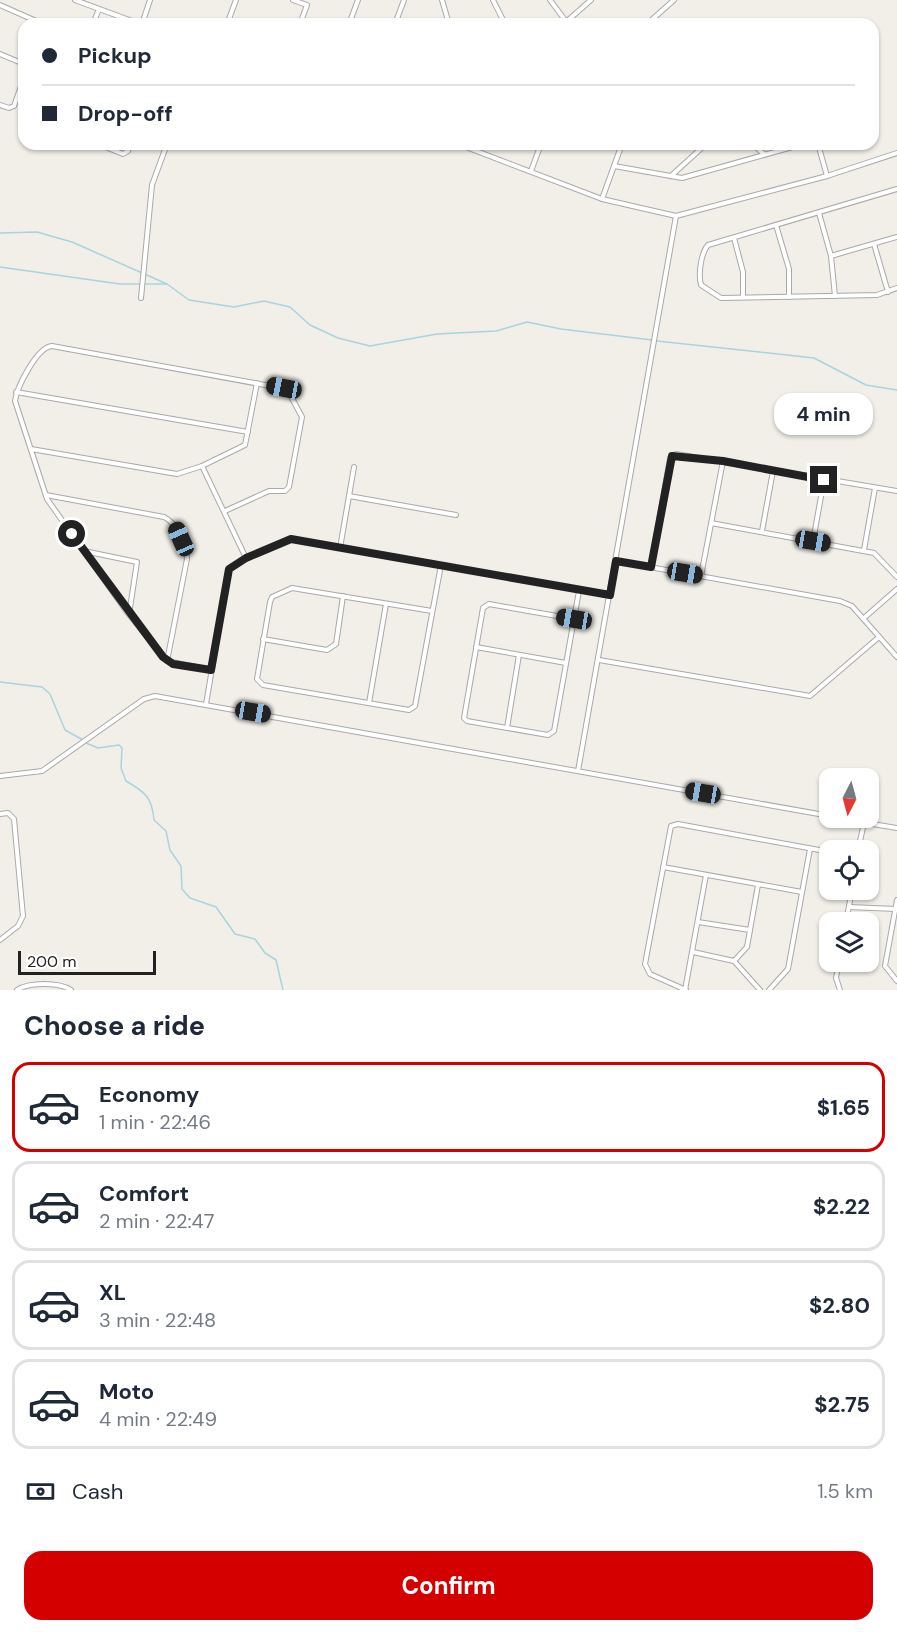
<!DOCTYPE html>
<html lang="en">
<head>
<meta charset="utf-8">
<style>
	body { margin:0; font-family:"DM Sans",sans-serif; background:#f2f2f3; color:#1f2937; height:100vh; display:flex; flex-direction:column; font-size:22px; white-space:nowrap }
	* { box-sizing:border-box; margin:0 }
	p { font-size:20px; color:#747a83 }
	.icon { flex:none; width:33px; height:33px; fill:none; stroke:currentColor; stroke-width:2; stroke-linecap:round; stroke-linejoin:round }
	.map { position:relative; height:990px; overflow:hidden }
	.sheet { display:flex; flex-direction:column; background:#fff; flex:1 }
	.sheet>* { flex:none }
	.banner { position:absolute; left:18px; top:18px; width:861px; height:132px; border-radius:18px; box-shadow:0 2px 4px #0004; display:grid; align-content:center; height:132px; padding:0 24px; background:#fff }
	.needle { width:39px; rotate:186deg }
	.buttons { position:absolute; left:819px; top:768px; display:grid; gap:12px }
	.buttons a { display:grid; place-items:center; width:60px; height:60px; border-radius:12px; background:#fff; box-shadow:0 2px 4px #0004; font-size:30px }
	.scale { position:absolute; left:18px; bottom:15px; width:138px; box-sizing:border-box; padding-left:6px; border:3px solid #222; border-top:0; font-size:16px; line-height:21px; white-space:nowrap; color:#222; -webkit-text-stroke:4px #fff; paint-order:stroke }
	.end { position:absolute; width:27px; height:27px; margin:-14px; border:8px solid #222; background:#fff; box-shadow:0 0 0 3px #fff }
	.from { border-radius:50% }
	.bubble { position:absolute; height:42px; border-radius:18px; background:#fff; box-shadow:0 2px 4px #0004; font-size:20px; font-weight:700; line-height:42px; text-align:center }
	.car { position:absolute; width:18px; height:36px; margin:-18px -9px; border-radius:8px; box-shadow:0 0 4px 2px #0007; background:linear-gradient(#222 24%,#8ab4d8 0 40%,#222 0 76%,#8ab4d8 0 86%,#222 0) }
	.banner b { display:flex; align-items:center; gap:21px; height:57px; font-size:22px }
	.banner b+b { border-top:2px solid #e0e1e3 }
	.banner i { width:15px; height:15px; background:#1f2937 }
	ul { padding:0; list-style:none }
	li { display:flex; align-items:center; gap:18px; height:90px; margin:0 12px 9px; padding:0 12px; border:3px solid #e0e1e3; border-radius:18px }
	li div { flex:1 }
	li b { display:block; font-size:22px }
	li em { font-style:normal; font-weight:700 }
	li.active { border-color:#d40000 }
	li>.icon { width:54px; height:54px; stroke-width:1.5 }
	h2 { padding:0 24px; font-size:27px; line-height:72px }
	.pay { display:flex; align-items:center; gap:15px; height:66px; padding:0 24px; font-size:22px }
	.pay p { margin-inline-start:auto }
	.primary-button { display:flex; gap:12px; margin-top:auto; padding:12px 24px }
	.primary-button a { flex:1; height:69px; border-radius:18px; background:#d40000; color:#fff; font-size:24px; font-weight:700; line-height:69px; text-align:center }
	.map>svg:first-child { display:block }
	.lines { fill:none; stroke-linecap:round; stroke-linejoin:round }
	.stream { stroke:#aad3df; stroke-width:1.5 }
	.minor-casing { stroke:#a9a9a9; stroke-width:6 }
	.minor { stroke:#fff; stroke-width:4 }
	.route { stroke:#222; stroke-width:8 }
</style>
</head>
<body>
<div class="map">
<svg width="897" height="990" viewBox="0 0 897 990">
	<rect width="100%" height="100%" fill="#f2efe9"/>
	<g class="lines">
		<g class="stream">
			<path d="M 0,233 L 37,232 L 72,242 L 167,284 L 189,300 L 234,307 L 264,301 L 290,307 L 310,325 L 338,338 L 370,346 L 437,334 L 496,331 L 527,322 L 561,329 L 652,340"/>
			<path d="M 0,267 L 120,284 L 166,284"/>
			<path d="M 657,341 L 814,358 L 866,385 L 897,390"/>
			<path d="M 0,682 L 42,687 L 50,694 L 65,730 L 83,740"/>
			<path d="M 86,743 L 98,748 L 119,745 L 122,748 L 121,768 L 126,781 C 145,792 152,797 154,820 L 166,831 L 170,850 L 181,866 L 182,889 L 190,898 L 216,907 L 235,934 L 255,939 L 265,953 L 276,960 L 283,990"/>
		</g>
		<g class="minor-casing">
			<g id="minor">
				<path d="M 75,0 L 140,24"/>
				<path d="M 293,0 L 307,5 L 300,24"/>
				<path d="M 442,0 L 449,24"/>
				<path d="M 493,0 L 505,24"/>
				<path d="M 550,0 L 568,24"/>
				<path d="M 0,5 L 43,24"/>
				<path d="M 566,22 L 591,0"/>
				<path d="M 93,24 L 99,9"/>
				<path d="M 142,24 L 150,0"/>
				<path d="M 230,24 L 229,19 L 236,0"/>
				<path d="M 349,24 L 358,0"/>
				<path d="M 395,24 L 404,0"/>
				<path d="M 647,24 L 674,0"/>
				<path d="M 0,54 L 24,64"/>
				<path d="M 0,105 L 9,108 L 14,106 L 24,78"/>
				<path d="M 98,144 L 123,154 L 128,151 L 131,144"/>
				<path d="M 458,144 L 602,199 L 676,216 L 827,176 L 897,153"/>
				<path d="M 752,144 L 764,154"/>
				<path d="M 818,144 L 827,176"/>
				<path d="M 614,166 L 682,178 L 803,144"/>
				<path d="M 531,171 L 541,144"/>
				<path d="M 671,176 L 706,144"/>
				<path d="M 897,189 L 708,245 C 701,253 698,274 701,285 L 721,298 L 877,295 L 897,288"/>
				<path d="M 602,199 L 622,144"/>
				<path d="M 819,213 L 831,256 L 835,296"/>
				<path d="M 776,225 L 789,269 L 789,297"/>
				<path d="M 734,238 L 743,272 L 743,297"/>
				<path d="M 874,244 L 888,292"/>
				<path d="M 831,256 L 897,237"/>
				<path d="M 141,298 L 152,185 L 167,144"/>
				<path d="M 16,392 L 248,432"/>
				<path d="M 31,449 L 177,474 L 202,466 L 245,445 L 257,383"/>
				<path d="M 202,466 L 246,558"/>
				<path d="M 46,495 L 164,517 C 177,523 187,546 187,559 L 167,661"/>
				<path d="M 349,496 L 456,515"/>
				<path d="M 711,523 L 874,553 L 897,577"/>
				<path d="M 762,531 L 773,471"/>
				<path d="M 813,541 L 824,480"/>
				<path d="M 340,548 L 354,467"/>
				<path d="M 864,550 L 875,488"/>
				<path d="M 84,551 L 137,562 L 130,608 L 127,612"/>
				<path d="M 616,561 L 840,601 L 852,606 L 897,657"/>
				<path d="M 651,567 L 670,458 L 676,454 L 897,491"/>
				<path d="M 701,576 L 723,461"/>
				<path d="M 432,611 L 292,588 L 272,597 L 270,602 L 257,679 L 263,685 L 409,710 L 415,706 L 441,565"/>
				<path d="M 864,618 L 897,589"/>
				<path d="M 574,619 L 489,604 L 483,608 L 464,718 L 467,721 L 548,735 L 554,731 L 579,591"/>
				<path d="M 263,639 L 327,650 L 336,644 L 343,596"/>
				<path d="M 476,647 L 566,663"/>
				<path d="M 599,660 L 810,696 L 879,637"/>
				<path d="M 211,670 L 167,661 L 127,612 L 47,499 L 15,401 C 17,387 37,347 52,346 L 287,389 L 302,417 L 289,487 L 285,491 L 269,491 L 225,511"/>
				<path d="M 369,703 L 386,604"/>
				<path d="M 206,704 L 229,569 L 246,558 L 291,539 L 610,595"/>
				<path d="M 507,728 L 519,655"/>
				<path d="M 578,771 L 676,216"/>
				<path d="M 0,776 L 42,771 L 144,699 L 155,696 L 830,816"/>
				<path d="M 0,814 L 8,813 L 14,819 L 23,916 L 18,926 L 0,940"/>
				<path d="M 836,818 L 897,828"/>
				<path d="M 858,850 L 864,823"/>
				<path d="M 663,867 L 802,892"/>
				<path d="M 897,900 L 885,966 L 897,981"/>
				<path d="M 849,907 L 896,909"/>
				<path d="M 698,922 L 750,930"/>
				<path d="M 846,922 L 852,890"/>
				<path d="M 693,952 L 734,961 L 760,990"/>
				<path d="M 734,961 L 747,947 L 758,885"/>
				<path d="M 839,962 L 836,978 L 840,990"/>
				<path d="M 17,990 C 29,982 59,982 71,990"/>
				<path d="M 685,990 L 706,875"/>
				<path d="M 686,990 L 650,974 L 645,964 L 671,826 L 678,824 L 830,852"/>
				<path d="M 769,990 L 788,969 L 810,849"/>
			</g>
		</g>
		<use href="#minor" class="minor"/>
	</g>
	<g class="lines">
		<path class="route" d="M 72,534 L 163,657 L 173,664 L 211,670 L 229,569 L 246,558 L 291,539 L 610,595 L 616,561 L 651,567 L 672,456 L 723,461 L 824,480"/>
	</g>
</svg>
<div class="buttons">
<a><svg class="needle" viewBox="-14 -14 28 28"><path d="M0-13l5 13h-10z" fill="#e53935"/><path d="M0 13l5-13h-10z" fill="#747a83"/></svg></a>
<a><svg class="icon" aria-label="locate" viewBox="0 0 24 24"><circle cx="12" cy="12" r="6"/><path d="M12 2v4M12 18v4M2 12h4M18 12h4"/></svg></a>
<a><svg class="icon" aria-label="layers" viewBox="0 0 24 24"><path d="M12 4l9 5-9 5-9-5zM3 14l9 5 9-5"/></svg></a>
</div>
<div class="scale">200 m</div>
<i class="end from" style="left:72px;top:534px"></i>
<i class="end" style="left:824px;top:480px"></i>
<div class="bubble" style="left:774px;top:393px;width:99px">4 min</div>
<i class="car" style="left:284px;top:388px;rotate:281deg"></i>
<i class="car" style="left:181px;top:539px;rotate:336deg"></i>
<i class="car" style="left:813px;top:541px;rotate:100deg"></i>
<i class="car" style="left:685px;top:573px;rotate:100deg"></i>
<i class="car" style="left:574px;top:619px;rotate:279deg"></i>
<i class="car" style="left:253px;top:712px;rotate:100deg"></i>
<i class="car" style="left:703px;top:793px;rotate:280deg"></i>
<div class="banner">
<b><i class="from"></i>Pickup</b>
<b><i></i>Drop-off</b>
</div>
</div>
<section class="sheet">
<h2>Choose a ride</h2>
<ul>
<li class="active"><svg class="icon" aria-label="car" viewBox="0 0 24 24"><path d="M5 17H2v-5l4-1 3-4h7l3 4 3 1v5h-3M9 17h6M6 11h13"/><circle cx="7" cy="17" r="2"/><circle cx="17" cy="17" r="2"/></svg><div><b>Economy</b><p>1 min · 22:46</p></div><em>$1.65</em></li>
<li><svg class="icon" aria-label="car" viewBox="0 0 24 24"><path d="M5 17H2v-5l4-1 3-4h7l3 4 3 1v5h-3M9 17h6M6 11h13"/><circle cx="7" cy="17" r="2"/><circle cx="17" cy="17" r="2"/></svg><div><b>Comfort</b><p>2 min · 22:47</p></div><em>$2.22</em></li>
<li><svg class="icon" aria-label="car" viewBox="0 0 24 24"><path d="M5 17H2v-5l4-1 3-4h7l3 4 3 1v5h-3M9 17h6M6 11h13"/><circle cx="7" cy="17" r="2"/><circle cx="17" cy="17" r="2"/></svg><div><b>XL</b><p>3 min · 22:48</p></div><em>$2.80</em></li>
<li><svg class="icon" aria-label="car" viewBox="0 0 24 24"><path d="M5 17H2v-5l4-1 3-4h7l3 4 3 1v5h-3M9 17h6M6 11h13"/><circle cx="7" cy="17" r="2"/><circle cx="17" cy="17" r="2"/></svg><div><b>Moto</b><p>4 min · 22:49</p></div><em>$2.75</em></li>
</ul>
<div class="pay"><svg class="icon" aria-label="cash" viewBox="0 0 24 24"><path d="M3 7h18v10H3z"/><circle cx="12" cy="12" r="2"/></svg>Cash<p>1.5 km</p></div>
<div class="primary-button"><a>Confirm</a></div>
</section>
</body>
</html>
